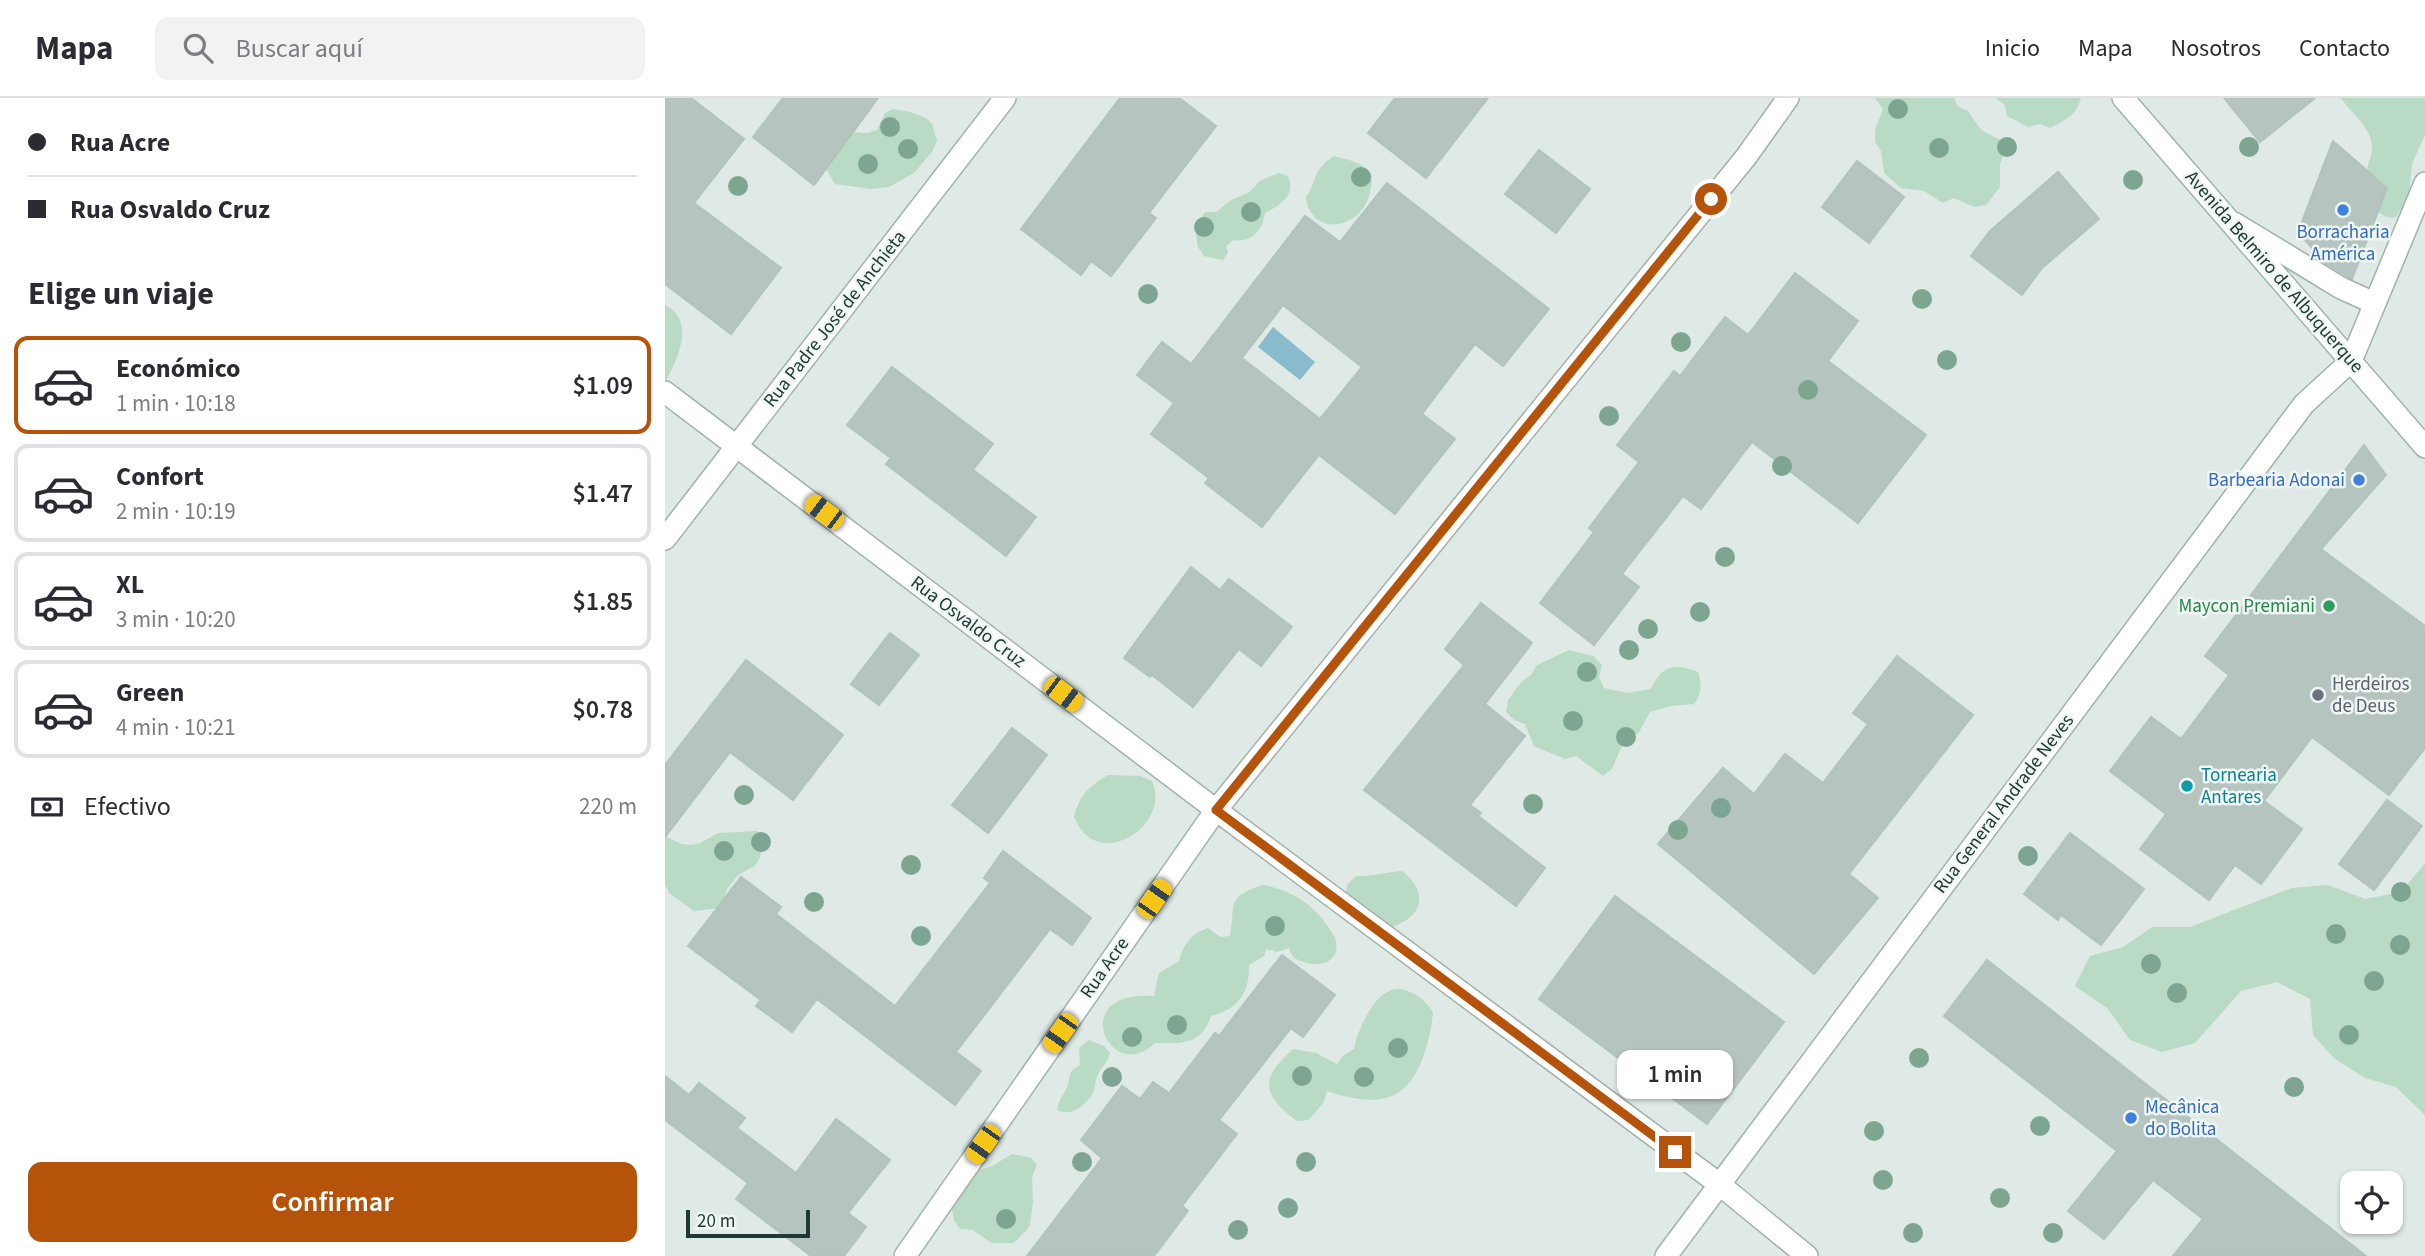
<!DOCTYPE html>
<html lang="es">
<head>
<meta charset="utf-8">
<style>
	body { margin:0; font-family:"Source Sans 3",sans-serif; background:#f2f2f3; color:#2b2b33; height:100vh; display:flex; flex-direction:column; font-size:26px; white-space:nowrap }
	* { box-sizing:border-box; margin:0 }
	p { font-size:23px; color:#7c7c81 }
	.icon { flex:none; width:38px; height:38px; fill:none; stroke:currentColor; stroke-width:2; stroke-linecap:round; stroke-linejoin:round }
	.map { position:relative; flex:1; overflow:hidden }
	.panel { display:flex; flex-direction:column; background:#fff; width:665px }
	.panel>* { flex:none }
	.banner { display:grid; align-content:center; height:154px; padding:0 28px; background:#fff }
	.buttons { position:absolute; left:1675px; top:1073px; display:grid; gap:14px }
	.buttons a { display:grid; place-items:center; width:63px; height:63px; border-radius:14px; background:#fff; box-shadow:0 2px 5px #0004; font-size:35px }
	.scale { position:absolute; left:21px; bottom:18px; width:124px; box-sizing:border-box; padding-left:7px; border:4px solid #213935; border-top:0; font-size:19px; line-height:24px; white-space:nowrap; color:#213935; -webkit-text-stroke:5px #eff6f4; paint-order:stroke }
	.end { position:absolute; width:32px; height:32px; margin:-16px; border:9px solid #b45309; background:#fff; box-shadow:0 0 0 4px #fff }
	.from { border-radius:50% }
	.bubble { position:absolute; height:49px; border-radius:14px; background:#fff; box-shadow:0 2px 5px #0004; font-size:23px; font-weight:600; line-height:49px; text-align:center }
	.car { position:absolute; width:21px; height:42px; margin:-21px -10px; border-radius:9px; box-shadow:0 0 5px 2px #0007; background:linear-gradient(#f5c518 24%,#345 0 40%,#f5c518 0 76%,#345 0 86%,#f5c518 0) }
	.banner b { display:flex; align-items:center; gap:24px; height:66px; font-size:26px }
	.banner b+b { border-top:2px solid #e1e1e2 }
	.banner i { width:18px; height:18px; background:#2b2b33 }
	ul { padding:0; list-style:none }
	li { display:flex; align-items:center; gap:21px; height:98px; margin:0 14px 10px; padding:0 14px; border:4px solid #e1e1e2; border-radius:14px }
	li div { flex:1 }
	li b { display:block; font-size:26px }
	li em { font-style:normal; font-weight:600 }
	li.on { border-color:#b45309 }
	li>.icon { width:63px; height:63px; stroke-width:1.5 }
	h2 { padding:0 28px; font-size:32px; line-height:84px }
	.pay { display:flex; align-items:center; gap:18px; height:77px; padding:0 28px; font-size:26px }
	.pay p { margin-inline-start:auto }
	.button { display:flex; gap:14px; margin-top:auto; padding:14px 28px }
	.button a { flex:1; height:80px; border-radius:14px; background:#b45309; color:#fff; font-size:28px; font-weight:600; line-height:80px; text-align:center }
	header { display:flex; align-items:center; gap:42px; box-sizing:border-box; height:98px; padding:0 35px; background:#fff; border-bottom:2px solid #e1e1e2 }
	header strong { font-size:33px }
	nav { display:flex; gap:38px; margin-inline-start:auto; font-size:24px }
	.search { width:490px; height:63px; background:#f2f2f3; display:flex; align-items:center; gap:18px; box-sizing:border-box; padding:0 24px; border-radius:14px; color:#7c7c81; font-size:26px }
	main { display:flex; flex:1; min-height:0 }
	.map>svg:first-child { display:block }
	.green { fill:#b9dac5 }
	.water { fill:#89bbcc }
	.building { fill:#b5c4bf; stroke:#b2c3bd; stroke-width:2; fill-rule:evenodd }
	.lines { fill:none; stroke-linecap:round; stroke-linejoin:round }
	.service-casing { stroke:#a2b1ad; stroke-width:24 }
	.minor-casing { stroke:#a2b1ad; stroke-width:24 }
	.secondary-casing { stroke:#9fb5af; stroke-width:24 }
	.service { stroke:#fff; stroke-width:21 }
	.minor { stroke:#fff; stroke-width:21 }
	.secondary { stroke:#fff; stroke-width:21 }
	.tree { fill:#7ea592 }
	.route { stroke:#b45309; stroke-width:9 }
	.shop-dot { fill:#3f7fe0; stroke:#eff6f4; stroke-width:2.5 }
	.leisure-dot { fill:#2e9e5b; stroke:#eff6f4; stroke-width:2.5 }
	.worship-dot { fill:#6b7280; stroke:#eff6f4; stroke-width:2.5 }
	.culture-dot { fill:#0f9aa8; stroke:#eff6f4; stroke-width:2.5 }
	.labels { text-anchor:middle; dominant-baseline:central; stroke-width:5; stroke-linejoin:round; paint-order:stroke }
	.shop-label { font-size:19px; fill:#366cbe; stroke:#eff6f4 }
	.street-label { font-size:19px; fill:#213935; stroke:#eff6f4 }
	.leisure-label { font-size:19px; fill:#27864d; stroke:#eff6f4; text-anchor:end }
	.worship-label { font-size:19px; fill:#5b616d; stroke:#eff6f4; text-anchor:start }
	.culture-label { font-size:19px; fill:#0d838f; stroke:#eff6f4; text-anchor:start }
</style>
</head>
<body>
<header>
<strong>Mapa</strong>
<div class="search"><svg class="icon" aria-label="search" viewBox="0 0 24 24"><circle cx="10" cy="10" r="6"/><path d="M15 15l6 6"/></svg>Buscar aquí</div>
<nav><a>Inicio</a><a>Mapa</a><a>Nosotros</a><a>Contacto</a></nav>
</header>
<main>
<section class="panel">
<div class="banner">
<b><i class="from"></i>Rua Acre</b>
<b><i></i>Rua Osvaldo Cruz</b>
</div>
<h2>Elige un viaje</h2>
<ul>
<li class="on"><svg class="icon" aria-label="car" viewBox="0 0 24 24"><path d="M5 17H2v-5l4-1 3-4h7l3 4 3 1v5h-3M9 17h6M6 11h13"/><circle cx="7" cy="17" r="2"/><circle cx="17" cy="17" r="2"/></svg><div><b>Económico</b><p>1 min · 10:18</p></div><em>$1.09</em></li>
<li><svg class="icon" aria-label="car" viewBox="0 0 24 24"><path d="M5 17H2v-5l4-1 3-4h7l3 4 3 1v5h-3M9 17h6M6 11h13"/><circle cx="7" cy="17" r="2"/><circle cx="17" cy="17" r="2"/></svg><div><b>Confort</b><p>2 min · 10:19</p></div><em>$1.47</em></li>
<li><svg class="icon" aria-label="car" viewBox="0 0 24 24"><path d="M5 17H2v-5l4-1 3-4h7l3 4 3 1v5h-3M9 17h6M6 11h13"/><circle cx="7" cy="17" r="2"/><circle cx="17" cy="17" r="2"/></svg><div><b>XL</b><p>3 min · 10:20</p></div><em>$1.85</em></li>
<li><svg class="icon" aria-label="car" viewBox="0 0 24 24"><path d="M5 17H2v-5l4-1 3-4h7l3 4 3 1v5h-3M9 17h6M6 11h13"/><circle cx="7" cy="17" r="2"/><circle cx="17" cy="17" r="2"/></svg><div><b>Green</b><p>4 min · 10:21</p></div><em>$0.78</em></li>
</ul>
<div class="pay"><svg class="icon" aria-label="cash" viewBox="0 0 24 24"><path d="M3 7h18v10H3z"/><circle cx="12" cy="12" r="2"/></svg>Efectivo<p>220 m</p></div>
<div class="button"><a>Confirmar</a></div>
</section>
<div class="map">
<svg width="1760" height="1158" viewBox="0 0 1760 1158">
	<rect width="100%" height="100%" fill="#dfeae6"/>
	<g class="green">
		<path d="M 1210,0 L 1290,0 L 1292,8 L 1303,13 L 1316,32 L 1337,43 L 1339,55 L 1335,66 L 1335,89 L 1321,107 L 1309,109 L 1289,100 L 1278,105 L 1259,93 L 1236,90 L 1219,75 L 1216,53 L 1210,44 L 1210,32 L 1218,11 Z"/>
		<path d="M 1330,0 L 1416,0 C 1411,18 1401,22 1385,30 L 1375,26 L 1363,29 L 1342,18 L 1340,7 Z"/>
		<path d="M 1676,0 L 1760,0 L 1760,37 L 1747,66 L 1744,99 L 1731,119 C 1709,124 1702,93 1702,76 C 1702,62 1711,56 1705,39 C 1699,23 1685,14 1676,0 Z"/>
		<path d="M 228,11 L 245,14 L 261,20 L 267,26 L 272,43 L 267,54 L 249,75 L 224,89 L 206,91 L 170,86 L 160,69 L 185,34 L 203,35 L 212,32 L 220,15 Z"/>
		<path d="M 669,58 C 684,62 697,64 707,77 C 707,89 704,105 695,114 C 675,135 644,129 641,99 C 654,81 645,74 669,58 Z"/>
		<path d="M 614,75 L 623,78 C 631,97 616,107 600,115 C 597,133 587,145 568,142 L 561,148 L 563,154 L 558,162 L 539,158 L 533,149 L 530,130 L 540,114 L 551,114 L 566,102 L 583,95 L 596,82 Z"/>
		<path d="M 0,207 C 31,223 13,261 0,284 Z"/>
		<path d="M 904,552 L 928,558 L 937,567 L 934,579 L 939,590 L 962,595 L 986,591 C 997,567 1009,565 1033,574 C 1037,587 1037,595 1029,606 L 1006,608 L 985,614 L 974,634 L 956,650 L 947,671 L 938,678 L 911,658 L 900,661 L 869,648 L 860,626 L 849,622 L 841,614 L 843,602 L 857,583 L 866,577 L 872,567 Z"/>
		<path d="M 443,677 L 475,678 L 487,683 C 505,722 448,766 418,734 C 414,730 412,724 409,719 C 415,696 423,689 443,677 Z"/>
		<path d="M 92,733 L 98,741 L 95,759 L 90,768 L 73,777 L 62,791 L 57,810 L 29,813 L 4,795 L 0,786 L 0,738 L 16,746 L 26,747 L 35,745 L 53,735 Z"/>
		<path d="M 1760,765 L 1760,1017 L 1731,989 L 1700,980 L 1670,961 L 1648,937 L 1645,901 L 1612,884 L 1576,893 L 1530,945 L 1497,954 L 1465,942 L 1443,911 L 1410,888 L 1425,858 L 1458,849 L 1487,829 L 1525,829 L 1626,790 L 1663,787 L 1700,801 L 1736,794 Z"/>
		<path d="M 737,773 C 762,793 760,816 730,828 C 724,831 715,830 708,830 L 680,797 L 683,786 L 691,778 C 705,779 721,774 737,773 Z"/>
		<path d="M 598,787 C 627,792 648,806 664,830 C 666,834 671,839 671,844 C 675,864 654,870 639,864 C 631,862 626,859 624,850 L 612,854 L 601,851 L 599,858 L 584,867 C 585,894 573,912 546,918 C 536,948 517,945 490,945 C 445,989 400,891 489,898 L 494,875 L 514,863 C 519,846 525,836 543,830 L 555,839 L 565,838 C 571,806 560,799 598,787 Z"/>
		<path d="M 736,891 C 751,895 759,901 768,914 C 766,938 756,983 731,996 C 710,1007 683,1000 662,993 L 659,1004 L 644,1022 L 632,1023 C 596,996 595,981 628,951 L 651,955 L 672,966 L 679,957 L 689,951 C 692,934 707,900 724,893 C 728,891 732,891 736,891 Z"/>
		<path d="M 424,942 L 439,948 L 445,955 C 443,965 435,970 432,979 C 430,984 430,991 428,995 C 419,1009 406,1019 392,1012 C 393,1003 397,1000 401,991 C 407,980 400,975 415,967 L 414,950 Z"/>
		<path d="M 347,1056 L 366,1060 L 372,1067 L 367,1079 L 368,1102 L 365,1128 L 352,1142 L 348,1145 L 326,1145 L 308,1132 L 295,1131 L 289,1123 L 286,1105 L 309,1073 L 327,1068 Z"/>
	</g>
	<path class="water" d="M 608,229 L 650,264 L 635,282 L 593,249 Z"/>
	<g class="building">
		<path d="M 0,0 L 26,0 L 79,41 L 29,105 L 116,170 L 66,236 L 0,186 Z"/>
		<path d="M 118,0 L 213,0 L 149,87 L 88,39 Z"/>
		<path d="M 455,0 L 514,0 L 551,28 L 484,115 L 491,120 L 446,178 L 426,163 L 416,177 L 356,131 Z"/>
		<path d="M 730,0 L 823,0 L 761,80 L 703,35 Z"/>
		<path d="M 1559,0 L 1650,0 L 1595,44 Z"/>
		<path d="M 1668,43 L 1722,90 L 1687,181 L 1660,165 L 1633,134 Z"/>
		<path d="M 874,52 L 925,91 L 891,135 L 840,96 Z"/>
		<path d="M 1192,63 L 1239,99 L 1204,145 L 1157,109 Z"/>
		<path d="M 1393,74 L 1434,121 L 1377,170 L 1357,197 L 1306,158 L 1325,133 Z"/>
		<path d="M 722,85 L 884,211 L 838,268 L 810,246 L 757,316 L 790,341 L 730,416 L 654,357 L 597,429 L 540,385 L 544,380 L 486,336 L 509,305 L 472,277 L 497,244 L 526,266 L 640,118 L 675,144 ZM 618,207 L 697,269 L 655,321 L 577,260 Z"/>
		<path d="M 1130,175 L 1193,223 L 1163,263 L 1261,337 L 1193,425 L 1087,344 L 1036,411 L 1018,398 L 957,476 L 974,489 L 929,547 L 875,505 L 929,434 L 924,430 L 974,364 L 952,347 L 1009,273 L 1015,278 L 1060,219 L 1083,237 Z"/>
		<path d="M 227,269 L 328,346 L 308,372 L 371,419 L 341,458 L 221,366 L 226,360 L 182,327 Z"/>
		<path d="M 1699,347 L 1721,377 L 1656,451 L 1760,528 L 1760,650 L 1724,697 L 1647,639 L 1599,703 L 1637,731 L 1596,786 L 1570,767 L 1544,802 L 1475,751 L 1501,716 L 1445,673 L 1486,619 L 1516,641 L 1564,577 L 1540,558 Z"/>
		<path d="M 526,469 L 555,492 L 564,481 L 627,529 L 596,568 L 574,551 L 528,609 L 487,577 L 485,579 L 459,560 Z"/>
		<path d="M 816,505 L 867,545 L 820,606 L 860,638 L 805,707 L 816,715 L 813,718 L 880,770 L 851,808 L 699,692 L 799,567 L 780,551 Z"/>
		<path d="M 225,535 L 254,557 L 214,607 L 186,586 Z"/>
		<path d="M 1232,558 L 1308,617 L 1184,776 L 1213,800 L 1149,876 L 993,746 L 1058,670 L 1089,696 L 1120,656 L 1158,685 L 1203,626 L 1188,615 Z"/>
		<path d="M 81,562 L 178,637 L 128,702 L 65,654 L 0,739 L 0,667 Z"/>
		<path d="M 347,630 L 382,657 L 323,735 L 287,707 Z"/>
		<path d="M 1722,702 L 1757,728 L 1709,792 L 1674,766 Z"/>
		<path d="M 1405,735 L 1479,791 L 1436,847 L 1396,817 L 1393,822 L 1359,796 Z"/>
		<path d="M 338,753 L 426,820 L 407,847 L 385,831 L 291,954 L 316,973 L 290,1007 L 152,901 L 127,934 L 91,908 L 96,902 L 23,848 L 76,779 L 116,809 L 111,816 L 230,908 L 325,785 L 319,780 Z"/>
		<path d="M 950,798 L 1119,924 L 1042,1026 L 874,901 Z"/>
		<path d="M 617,857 L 670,897 L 638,939 L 626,930 L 554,1022 L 572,1036 L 517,1108 L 523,1113 L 489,1158 L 362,1158 L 437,1060 L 416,1042 L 457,988 L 475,1001 L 488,984 L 504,995 L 550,935 L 554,938 Z"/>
		<path d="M 1322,862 L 1701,1158 L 1508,1158 L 1538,1121 L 1488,1082 L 1439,1141 L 1403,1113 L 1452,1053 L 1279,918 Z"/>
		<path d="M 0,978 L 24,997 L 34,985 L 80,1020 L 72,1030 L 131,1075 L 171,1021 L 225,1062 L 183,1115 L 201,1129 L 179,1158 L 146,1158 L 71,1101 L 83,1085 L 0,1022 Z"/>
	</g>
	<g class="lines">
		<g class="service-casing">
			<path id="service" d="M 1569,125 L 1676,190 L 1709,205"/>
		</g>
		<g class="minor-casing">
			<g id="minor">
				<path d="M 0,294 L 551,712 L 1054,1086 L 1142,1158"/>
				<path d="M 0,441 L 340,0"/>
				<path d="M 240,1158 L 551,712 L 1081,59 L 1123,0"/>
				<path d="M 1001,1158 L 1639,306 L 1686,263 L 1760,85"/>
			</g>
		</g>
		<g class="secondary-casing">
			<path id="secondary" d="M 1458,0 L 1760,349"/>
		</g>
		<use href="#service" class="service"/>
		<use href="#minor" class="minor"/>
		<use href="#secondary" class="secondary"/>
	</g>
	<g class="tree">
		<circle cx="1233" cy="11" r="10"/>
		<circle cx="225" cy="29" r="10"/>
		<circle cx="1342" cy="49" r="10"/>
		<circle cx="1584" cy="49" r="10"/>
		<circle cx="1274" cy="50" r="10"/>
		<circle cx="243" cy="51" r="10"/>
		<circle cx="203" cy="66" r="10"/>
		<circle cx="696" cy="79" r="10"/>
		<circle cx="1468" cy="82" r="10"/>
		<circle cx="73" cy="88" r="10"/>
		<circle cx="586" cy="114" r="10"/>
		<circle cx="539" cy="129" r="10"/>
		<circle cx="483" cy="196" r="10"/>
		<circle cx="1257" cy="201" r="10"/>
		<circle cx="1016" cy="244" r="10"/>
		<circle cx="1282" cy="262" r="10"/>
		<circle cx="1143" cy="292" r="10"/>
		<circle cx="944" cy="318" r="10"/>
		<circle cx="1117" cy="368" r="10"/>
		<circle cx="1060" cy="459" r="10"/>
		<circle cx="1035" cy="514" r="10"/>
		<circle cx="983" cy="531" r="10"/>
		<circle cx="964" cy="552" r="10"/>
		<circle cx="922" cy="574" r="10"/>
		<circle cx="908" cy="623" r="10"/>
		<circle cx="961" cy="639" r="10"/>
		<circle cx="79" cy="697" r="10"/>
		<circle cx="868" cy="706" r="10"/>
		<circle cx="1056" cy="710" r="10"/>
		<circle cx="1013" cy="732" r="10"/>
		<circle cx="96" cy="744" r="10"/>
		<circle cx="59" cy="753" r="10"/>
		<circle cx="1363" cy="758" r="10"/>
		<circle cx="246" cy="767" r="10"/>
		<circle cx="1736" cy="794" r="10"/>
		<circle cx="149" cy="804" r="10"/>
		<circle cx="610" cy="828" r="10"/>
		<circle cx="1671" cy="836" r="10"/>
		<circle cx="256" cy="838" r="10"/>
		<circle cx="1735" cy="847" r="10"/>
		<circle cx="1486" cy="866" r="10"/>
		<circle cx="1709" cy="883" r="10"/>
		<circle cx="1512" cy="895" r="10"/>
		<circle cx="512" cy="927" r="10"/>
		<circle cx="1684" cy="937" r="10"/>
		<circle cx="467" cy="939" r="10"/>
		<circle cx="733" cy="950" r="10"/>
		<circle cx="1254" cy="960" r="10"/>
		<circle cx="637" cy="978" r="10"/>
		<circle cx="447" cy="979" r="10"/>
		<circle cx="699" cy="979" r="10"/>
		<circle cx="1629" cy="989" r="10"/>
		<circle cx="1375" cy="1028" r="10"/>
		<circle cx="1209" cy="1033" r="10"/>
		<circle cx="417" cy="1064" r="10"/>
		<circle cx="641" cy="1064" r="10"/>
		<circle cx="1218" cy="1082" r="10"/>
		<circle cx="1335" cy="1100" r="10"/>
		<circle cx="623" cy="1110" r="10"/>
		<circle cx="341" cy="1121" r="10"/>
		<circle cx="573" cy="1132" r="10"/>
		<circle cx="1248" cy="1135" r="10"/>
		<circle cx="1388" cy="1135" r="10"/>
	</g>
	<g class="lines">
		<path class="route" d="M 1010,1054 L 551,712 L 1046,101"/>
	</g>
	<g class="shop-dot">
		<circle cx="1678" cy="112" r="7"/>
		<circle cx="1694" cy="382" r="7"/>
		<circle cx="1466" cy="1020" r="7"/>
	</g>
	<circle class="leisure-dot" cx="1664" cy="508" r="7"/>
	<circle class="worship-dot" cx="1653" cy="597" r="7"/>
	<circle class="culture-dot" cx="1522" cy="688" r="7"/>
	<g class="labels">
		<g class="shop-label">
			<text x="1678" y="134">Borracharia<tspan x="1678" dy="22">América</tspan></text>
			<text x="1680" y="382" text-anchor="end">Barbearia Adonai</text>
			<text x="1480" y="1009" text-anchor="start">Mecânica<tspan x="1480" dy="22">do Bolita</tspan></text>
		</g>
		<g class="street-label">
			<text transform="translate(1609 174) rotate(49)">Avenida Belmiro de Albuquerque</text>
			<text transform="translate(170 221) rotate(-52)">Rua Padre José de Anchieta</text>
			<text transform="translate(303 524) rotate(37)">Rua Osvaldo Cruz</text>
			<text transform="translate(1339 706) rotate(-53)">Rua General Andrade Neves</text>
			<text transform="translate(440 870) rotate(-55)">Rua Acre</text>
		</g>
		<g class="leisure-label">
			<text x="1650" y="508">Maycon Premiani</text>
		</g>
		<g class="worship-label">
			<text x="1667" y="586">Herdeiros<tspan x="1667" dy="22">de Deus</tspan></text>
		</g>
		<g class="culture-label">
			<text x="1536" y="677">Tornearia<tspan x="1536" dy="22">Antares</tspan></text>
		</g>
	</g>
</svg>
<div class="buttons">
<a><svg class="icon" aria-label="locate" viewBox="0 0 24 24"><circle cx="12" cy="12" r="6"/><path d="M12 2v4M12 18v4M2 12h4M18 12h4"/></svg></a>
</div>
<div class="scale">20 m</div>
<i class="end from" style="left:1046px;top:101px"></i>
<i class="end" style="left:1010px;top:1054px"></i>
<div class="bubble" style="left:952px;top:952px;width:116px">1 min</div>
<i class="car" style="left:159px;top:414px;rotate:307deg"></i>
<i class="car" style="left:398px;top:596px;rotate:127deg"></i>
<i class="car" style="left:489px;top:801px;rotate:35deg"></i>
<i class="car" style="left:395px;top:935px;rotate:215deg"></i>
<i class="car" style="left:318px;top:1046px;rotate:215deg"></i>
</div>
</main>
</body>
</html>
